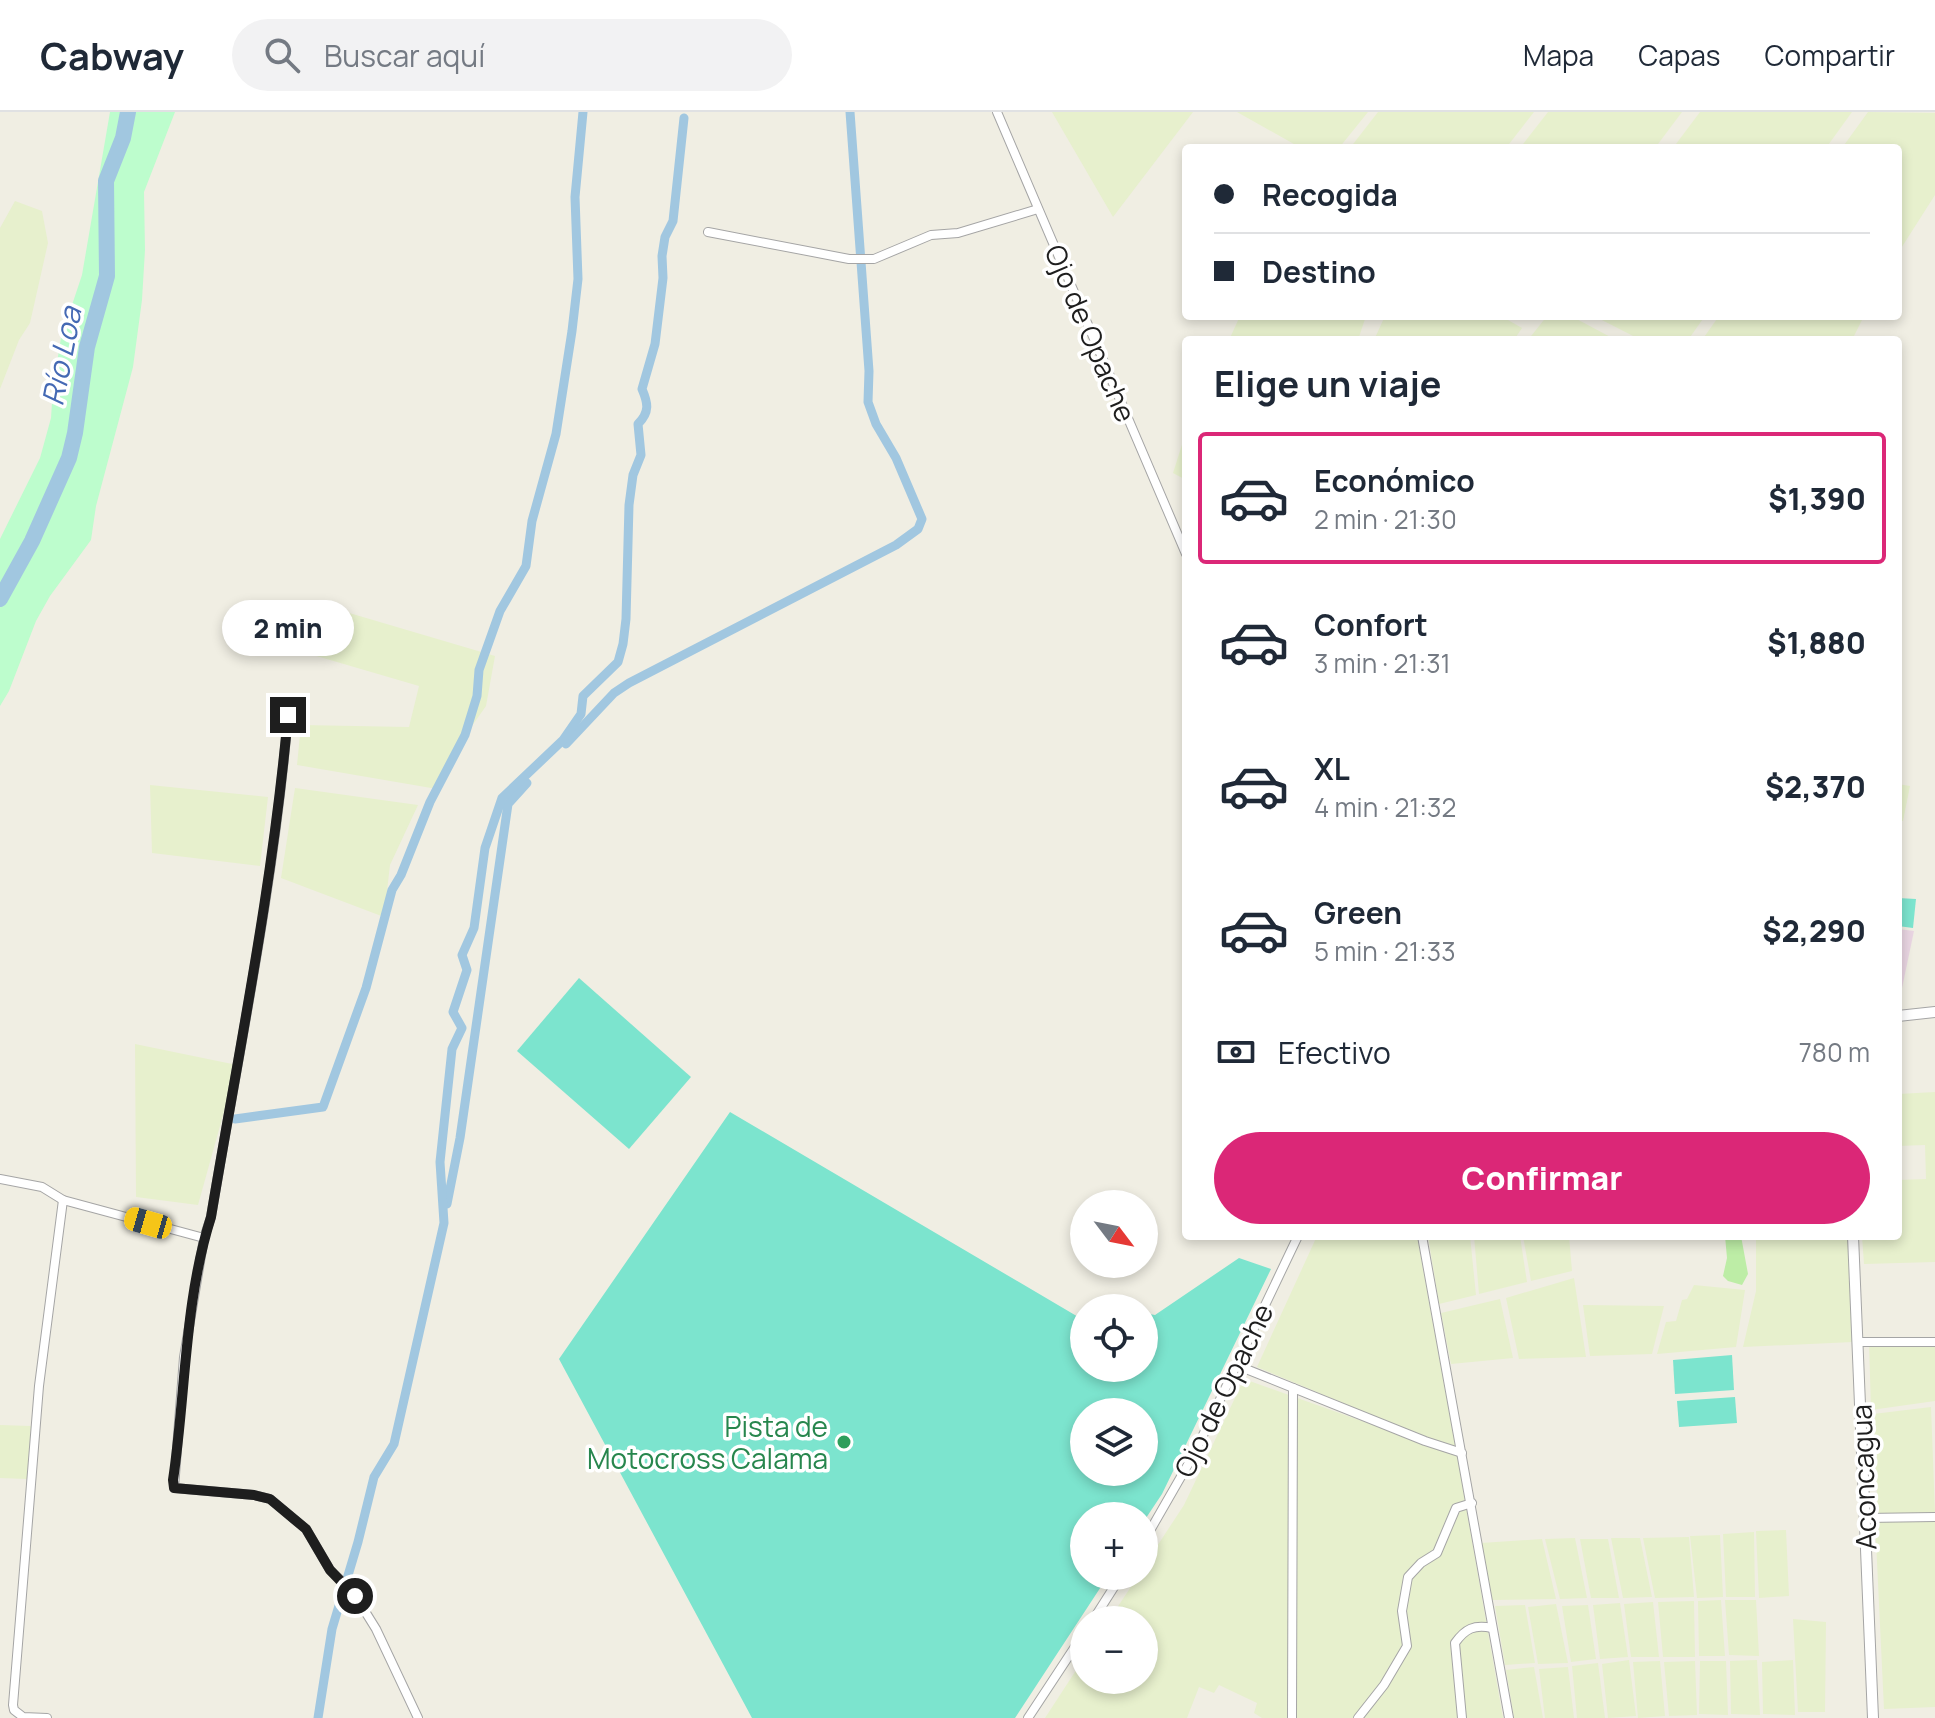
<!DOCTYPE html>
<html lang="es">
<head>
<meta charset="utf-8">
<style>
	body { margin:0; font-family:Manrope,sans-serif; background:#f2f2f3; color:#1f2937; height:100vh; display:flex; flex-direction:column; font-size:30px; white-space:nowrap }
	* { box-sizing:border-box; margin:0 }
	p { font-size:26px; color:#747a83 }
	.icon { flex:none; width:44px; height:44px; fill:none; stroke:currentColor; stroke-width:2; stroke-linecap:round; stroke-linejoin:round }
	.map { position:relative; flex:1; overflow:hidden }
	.sheet { position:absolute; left:1182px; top:224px; width:720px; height:904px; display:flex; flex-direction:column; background:#fff; border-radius:8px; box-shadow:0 4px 12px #0003 }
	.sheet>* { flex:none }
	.top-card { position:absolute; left:1182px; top:32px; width:720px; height:176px; border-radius:8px; box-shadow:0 4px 12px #0003; display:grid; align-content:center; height:176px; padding:0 32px; background:#fff }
	.needle { width:52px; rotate:122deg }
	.fabs { position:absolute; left:1070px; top:1078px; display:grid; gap:16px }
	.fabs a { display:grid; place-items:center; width:88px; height:88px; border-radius:50%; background:#fff; box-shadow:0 4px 12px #0003; font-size:40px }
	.end { position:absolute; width:36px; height:36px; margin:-18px; border:10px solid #1e1e1e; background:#fff; box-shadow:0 0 0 4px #fff }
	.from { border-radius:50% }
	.bubble { position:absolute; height:56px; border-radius:28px; background:#fff; box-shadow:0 4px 12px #0003; font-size:26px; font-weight:800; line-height:56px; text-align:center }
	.car { position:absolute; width:24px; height:48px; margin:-24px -12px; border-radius:10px; box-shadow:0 0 6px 2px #0007; background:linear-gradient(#f5c518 24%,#345 0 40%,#f5c518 0 76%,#345 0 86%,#f5c518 0) }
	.top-card b { display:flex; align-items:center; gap:28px; height:76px; font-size:30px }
	.top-card b+b { border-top:2px solid #e0e1e3 }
	.top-card i { width:20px; height:20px; background:#1f2937 }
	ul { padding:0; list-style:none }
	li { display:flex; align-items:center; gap:24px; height:132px; margin:0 16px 12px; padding:0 16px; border:4px solid transparent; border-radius:8px }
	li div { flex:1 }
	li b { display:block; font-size:30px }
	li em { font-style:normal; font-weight:800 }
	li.selected { border-color:#db2777 }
	li>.icon { width:72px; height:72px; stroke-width:1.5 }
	h2 { padding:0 32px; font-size:36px; line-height:96px }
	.pay { display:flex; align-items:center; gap:20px; height:88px; padding:0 32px; font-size:30px }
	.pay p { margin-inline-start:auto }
	.button { display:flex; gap:16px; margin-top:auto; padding:16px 32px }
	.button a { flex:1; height:92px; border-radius:48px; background:#db2777; color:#fff; font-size:32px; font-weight:800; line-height:92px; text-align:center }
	header { display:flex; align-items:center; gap:48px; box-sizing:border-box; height:112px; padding:0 40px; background:#fff; border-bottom:2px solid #e0e1e3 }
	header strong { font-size:38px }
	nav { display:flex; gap:44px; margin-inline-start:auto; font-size:28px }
	.search { width:560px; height:72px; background:#f2f2f3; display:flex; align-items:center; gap:20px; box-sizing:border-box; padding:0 28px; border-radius:44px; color:#747a83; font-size:30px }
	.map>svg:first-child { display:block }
	.industrial { fill:#e9d5e2 }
	.farmland { fill:#e7f0cd }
	.grass { fill:#bdeda6 }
	.park { fill:#bdfdcd }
	.pitch { fill:#7ce4ce; fill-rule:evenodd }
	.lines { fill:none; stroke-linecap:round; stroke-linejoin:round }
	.canal { stroke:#a1c7e0; stroke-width:9 }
	.river { stroke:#a1c7e0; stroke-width:16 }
	.minor-casing { stroke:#a5a5a5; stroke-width:10 }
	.tertiary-casing { stroke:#a5a5a5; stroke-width:12 }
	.minor { stroke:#fff; stroke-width:8 }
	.tertiary { stroke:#fff; stroke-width:10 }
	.route { stroke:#1e1e1e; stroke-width:10 }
	.leisure-dot { fill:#2e9e5b; stroke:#fff; stroke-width:3 }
	.labels { text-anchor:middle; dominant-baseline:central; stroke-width:7; stroke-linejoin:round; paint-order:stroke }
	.street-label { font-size:28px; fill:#1e1e1e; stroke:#fff }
	.leisure-label { font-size:28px; fill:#27864d; stroke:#fff; text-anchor:end }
	.water-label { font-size:30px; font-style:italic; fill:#4469b4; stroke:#fff }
</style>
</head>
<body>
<header>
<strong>Cabway</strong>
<div class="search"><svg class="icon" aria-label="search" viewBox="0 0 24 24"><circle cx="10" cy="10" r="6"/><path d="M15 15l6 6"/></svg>Buscar aquí</div>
<nav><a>Mapa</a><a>Capas</a><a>Compartir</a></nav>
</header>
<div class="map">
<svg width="1935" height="1606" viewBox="0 0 1935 1606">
	<rect width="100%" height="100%" fill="#f0eee3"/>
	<path class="industrial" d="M 1898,817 L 1914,819 L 1898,895 Z"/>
	<g class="farmland">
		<path d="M 1052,0 L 1193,0 L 1113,105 Z"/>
		<path d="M 1237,0 L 1368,0 L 1339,36 L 1301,36 Z"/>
		<path d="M 1378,0 L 1534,0 L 1506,36 L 1350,36 Z"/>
		<path d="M 1548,0 L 1682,0 L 1655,36 L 1520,36 Z"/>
		<path d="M 1700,0 L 1852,0 L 1826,36 L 1673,36 Z"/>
		<path d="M 1868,0 L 1935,1 L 1935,83 L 1898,141 L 1898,36 L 1842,36 Z"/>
		<path d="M 15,89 L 42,99 L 48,131 L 30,211 L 19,228 L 0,277 L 0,116 Z"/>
		<path d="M 1240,204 L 1366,204 L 1358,228 L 1229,228 Z"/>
		<path d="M 1385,204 L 1501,204 L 1522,216 L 1514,228 L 1374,228 Z"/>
		<path d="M 1547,204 L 1571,204 L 1616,228 L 1528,228 Z"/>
		<path d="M 1594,204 L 1705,204 L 1688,228 L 1641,228 Z"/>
		<path d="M 1719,204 L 1864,204 L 1852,228 L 1702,228 Z"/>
		<path d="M 1186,320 L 1186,368 L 1173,361 Z"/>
		<path d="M 329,495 L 495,544 L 486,594 L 462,628 L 437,677 L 297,653 L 301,613 L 409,615 L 419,574 L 313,543 Z"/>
		<path d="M 1898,672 L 1910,674 L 1903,709 L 1898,709 Z"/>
		<path d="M 150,673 L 268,685 L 260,754 L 152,741 Z"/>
		<path d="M 295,676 L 418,693 L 390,753 L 384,805 L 281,766 Z"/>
		<path d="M 135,932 L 237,953 L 198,1093 L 136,1085 Z"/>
		<path d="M 1935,980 L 1935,1150 L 1864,1152 L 1862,1124 L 1898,1124 L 1898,1068 L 1926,1067 L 1925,1033 L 1898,1034 L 1898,982 Z"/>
		<path d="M 1317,1124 L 1417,1124 L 1456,1338 L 1257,1255 Z"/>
		<path d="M 1428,1124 L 1470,1124 L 1476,1183 L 1439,1192 Z"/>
		<path d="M 1474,1124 L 1520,1124 L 1527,1170 L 1479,1182 Z"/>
		<path d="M 1523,1124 L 1569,1124 L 1572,1159 L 1531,1169 Z"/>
		<path d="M 1756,1124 L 1849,1124 L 1853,1230 L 1743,1235 L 1756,1179 Z"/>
		<path d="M 1574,1166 L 1586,1245 L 1519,1247 L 1506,1186 Z"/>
		<path d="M 1694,1173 L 1745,1178 L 1736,1235 L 1657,1242 L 1666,1210 L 1676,1209 L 1682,1188 L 1687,1187 Z"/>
		<path d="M 1500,1187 L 1513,1246 L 1451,1252 L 1441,1201 Z"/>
		<path d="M 1583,1193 L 1664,1194 L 1652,1242 L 1590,1244 Z"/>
		<path d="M 1869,1230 L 1935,1230 L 1935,1289 L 1871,1298 Z"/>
		<path d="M 1244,1267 L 1457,1343 L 1503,1606 L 1262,1606 L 1254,1601 L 1257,1591 L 1219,1573 L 1214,1581 L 1199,1575 L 1187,1606 L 1045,1606 L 1084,1546 L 1084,1568 L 1144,1568 L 1144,1508 L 1109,1508 L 1138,1464 L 1144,1464 L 1144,1454 L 1184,1393 Z"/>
		<path d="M 1931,1295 L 1935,1401 L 1878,1403 L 1873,1302 Z"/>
		<path d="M 0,1313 L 31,1314 L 27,1367 L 0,1366 Z"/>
		<path d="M 1875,1408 L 1935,1408 L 1935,1595 L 1884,1597 Z"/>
		<path d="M 1786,1418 L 1789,1484 L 1759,1486 L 1756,1419 Z"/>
		<path d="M 1754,1420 L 1755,1485 L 1726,1485 L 1723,1422 Z"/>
		<path d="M 1720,1423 L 1723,1485 L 1697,1486 L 1690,1424 Z"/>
		<path d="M 1689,1425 L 1694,1485 L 1655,1486 L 1643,1426 Z"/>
		<path d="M 1575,1426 L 1587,1486 L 1560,1487 L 1545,1427 Z"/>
		<path d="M 1611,1426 L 1640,1426 L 1652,1485 L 1623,1486 Z"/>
		<path d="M 1542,1427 L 1556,1487 L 1492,1488 L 1481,1431 Z"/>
		<path d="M 1580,1427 L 1608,1427 L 1619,1486 L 1591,1486 Z"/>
		<path d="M 1721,1488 L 1725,1544 L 1699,1544 L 1698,1489 Z"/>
		<path d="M 1725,1488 L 1756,1488 L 1759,1544 L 1729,1543 Z"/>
		<path d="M 1694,1489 L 1695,1545 L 1663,1545 L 1658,1490 Z"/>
		<path d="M 1653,1490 L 1659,1545 L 1631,1545 L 1624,1492 Z"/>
		<path d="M 1620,1491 L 1628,1545 L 1600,1547 L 1593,1493 Z"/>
		<path d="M 1556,1492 L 1568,1551 L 1538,1552 L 1528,1495 Z"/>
		<path d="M 1525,1493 L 1535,1551 L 1505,1553 L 1495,1494 Z"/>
		<path d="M 1588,1493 L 1596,1547 L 1571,1550 L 1562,1494 Z"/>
		<path d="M 1793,1507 L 1826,1510 L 1825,1600 L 1798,1600 Z"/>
		<path d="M 1629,1548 L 1636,1604 L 1608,1606 L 1602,1552 Z"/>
		<path d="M 1757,1548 L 1760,1603 L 1731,1602 L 1730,1549 Z"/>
		<path d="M 1793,1548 L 1795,1603 L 1763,1602 L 1762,1550 Z"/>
		<path d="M 1660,1549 L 1665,1604 L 1638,1606 L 1633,1550 Z"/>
		<path d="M 1695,1549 L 1697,1603 L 1669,1604 L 1664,1550 Z"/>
		<path d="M 1700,1549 L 1726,1549 L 1728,1603 L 1699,1602 Z"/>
		<path d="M 1598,1551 L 1605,1606 L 1577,1606 L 1572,1554 Z"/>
		<path d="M 1534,1555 L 1543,1606 L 1514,1606 L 1506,1558 Z"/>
		<path d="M 1568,1555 L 1574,1606 L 1545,1606 L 1539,1557 Z"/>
	</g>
	<path class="grass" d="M 1725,1124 L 1741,1124 L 1748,1162 L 1742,1173 L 1728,1169 L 1723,1164 L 1727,1146 Z"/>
	<path class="park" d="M 110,0 L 175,0 L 144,80 L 145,138 L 142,188 L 133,255 L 96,394 L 91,428 L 50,484 L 36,509 L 9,579 L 0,594 L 0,427 L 40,346 L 51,306 L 53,275 L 61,226 L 82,163 Z"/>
	<g class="pitch">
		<path d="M 1898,786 L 1916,787 L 1913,816 L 1898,814 Z"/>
		<path d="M 579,866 L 691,965 L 629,1037 L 517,939 Z"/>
		<path d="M 730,1000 L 1080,1206 L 1084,1204 L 1084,1256 L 1144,1256 L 1144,1201 L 1155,1203 L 1239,1146 L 1271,1157 L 1162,1382 L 1144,1409 L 1144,1404 L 1084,1404 L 1084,1464 L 1108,1464 L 1015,1606 L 752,1606 L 559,1247 ZM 1144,1300 L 1144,1360 L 1084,1360 L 1084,1300 Z"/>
		<path d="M 1732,1243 L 1734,1278 L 1675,1282 L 1673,1248 Z"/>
		<path d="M 1735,1285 L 1737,1311 L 1679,1315 L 1677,1289 Z"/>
	</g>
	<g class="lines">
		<g class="canal">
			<path d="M 566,632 L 614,581 L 629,571 L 896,433 L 918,417 L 922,407 L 896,346 L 876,312 L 868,290 L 869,259 L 850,0"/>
			<path d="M 235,1007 L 323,995 L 366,876 L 392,778 L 401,763 L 430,690 L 465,623 L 477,584 L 479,558 L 500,499 L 526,454 L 532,409 L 556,322 L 572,219 L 578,167 L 575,85 L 583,0"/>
			<path d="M 447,1092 L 460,1026 L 508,692 L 527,671"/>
			<path d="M 318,1606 L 332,1517 L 358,1430 L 374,1365 L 394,1332 L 444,1111 L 440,1050 L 452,937 L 462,916 L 453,900 L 467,858 L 462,843 L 474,816 L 485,736 L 502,686 L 563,628 L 581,602 L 583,584 L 618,550 L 623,532 L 626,507 L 629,393 L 633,363 L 641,343 L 638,312 C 650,300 648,291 642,277 L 655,232 L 663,166 L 662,144 L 665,125 L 673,109 L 684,6"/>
		</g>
		<path class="river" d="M 0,487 L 32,429 L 69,346 L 75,321 L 87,235 L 107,164 L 106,69 L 123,26 L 128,0"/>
		<g class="minor-casing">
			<g id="minor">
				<path d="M 997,0 L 1186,442"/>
				<path d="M 708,120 L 849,147 L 874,147 L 931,123 L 958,121 L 1038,97"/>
				<path d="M 288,603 C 274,773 239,937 211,1105 L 204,1126 L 184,1245 L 174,1376 L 254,1383 L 270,1387 L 306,1417 L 330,1458 L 353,1480 L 376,1517 L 418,1606"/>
				<path d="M 0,1067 L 42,1075 L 63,1088"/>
				<path d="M 1422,1124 L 1509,1606"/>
				<path d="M 1857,1230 L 1935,1230"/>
				<path d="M 1236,1253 L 1425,1329 L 1462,1341"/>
				<path d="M 1865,1406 L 1935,1405"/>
				<path d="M 1144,1429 L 1194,1342 L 1298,1124"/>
				<path d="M 1093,1508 L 1121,1464"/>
				<path d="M 47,1606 L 23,1605 L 14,1598 L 13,1593 L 39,1274 L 63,1088 L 204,1126"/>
				<path d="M 1028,1606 L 1084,1521"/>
				<path d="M 1292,1606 L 1293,1276"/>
				<path d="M 1358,1606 L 1384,1573 L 1407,1534 L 1402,1499 L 1408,1465 L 1421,1451 L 1437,1441 L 1456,1396 L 1472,1391"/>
				<path d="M 1462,1606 L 1455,1531 C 1465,1517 1474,1512 1492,1516"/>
			</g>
		</g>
		<g class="tertiary-casing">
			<g id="tertiary">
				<path d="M 1898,904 L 1935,900"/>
				<path d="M 1853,1124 L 1873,1606"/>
			</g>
		</g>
		<use href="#minor" class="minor"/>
		<use href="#tertiary" class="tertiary"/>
	</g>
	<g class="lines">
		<path class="route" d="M 288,603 C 273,772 239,938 211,1105 C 184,1190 186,1281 173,1368 L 174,1376 L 254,1383 L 270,1387 L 306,1417 L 330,1458 L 355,1484"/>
	</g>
	<circle class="leisure-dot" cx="844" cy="1330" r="8"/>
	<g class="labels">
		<g class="street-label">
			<text transform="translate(1091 221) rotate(67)">Ojo de Opache</text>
			<text transform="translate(1223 1278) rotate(-64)">Ojo de Opache</text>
			<text transform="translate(1863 1365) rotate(-92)">Aconcagua</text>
		</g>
		<g class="leisure-label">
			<text x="828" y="1314">Pista de<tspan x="828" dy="32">Motocross Calama</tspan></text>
		</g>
		<g class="water-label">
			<text transform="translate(61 244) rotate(-79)">Río Loa</text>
		</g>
	</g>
</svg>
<div class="fabs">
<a><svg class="needle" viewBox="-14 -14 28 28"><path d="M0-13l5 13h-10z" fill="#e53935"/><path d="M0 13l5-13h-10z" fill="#747a83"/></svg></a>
<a><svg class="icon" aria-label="locate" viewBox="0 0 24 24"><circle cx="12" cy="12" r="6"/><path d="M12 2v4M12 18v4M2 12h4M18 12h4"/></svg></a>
<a><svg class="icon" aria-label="layers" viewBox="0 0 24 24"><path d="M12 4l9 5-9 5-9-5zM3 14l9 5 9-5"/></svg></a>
<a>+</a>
<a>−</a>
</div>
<i class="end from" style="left:355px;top:1484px"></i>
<i class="end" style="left:288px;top:603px"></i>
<div class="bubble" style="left:222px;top:488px;width:132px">2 min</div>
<i class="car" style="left:148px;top:1111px;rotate:286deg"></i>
<div class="top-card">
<b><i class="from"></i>Recogida</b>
<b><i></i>Destino</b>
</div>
<section class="sheet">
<h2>Elige un viaje</h2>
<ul>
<li class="selected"><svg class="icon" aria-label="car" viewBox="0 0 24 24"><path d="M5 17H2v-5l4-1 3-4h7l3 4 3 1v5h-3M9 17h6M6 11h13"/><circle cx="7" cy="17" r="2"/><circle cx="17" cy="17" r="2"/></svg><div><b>Económico</b><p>2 min · 21:30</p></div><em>$1,390</em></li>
<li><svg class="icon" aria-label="car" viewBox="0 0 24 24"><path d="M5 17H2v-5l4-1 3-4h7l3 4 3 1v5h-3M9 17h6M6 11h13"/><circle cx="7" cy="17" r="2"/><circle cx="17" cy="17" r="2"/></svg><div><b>Confort</b><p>3 min · 21:31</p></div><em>$1,880</em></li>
<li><svg class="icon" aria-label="car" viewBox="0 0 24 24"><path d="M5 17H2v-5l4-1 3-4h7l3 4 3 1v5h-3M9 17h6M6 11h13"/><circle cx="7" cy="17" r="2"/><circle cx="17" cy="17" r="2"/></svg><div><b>XL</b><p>4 min · 21:32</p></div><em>$2,370</em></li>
<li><svg class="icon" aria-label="car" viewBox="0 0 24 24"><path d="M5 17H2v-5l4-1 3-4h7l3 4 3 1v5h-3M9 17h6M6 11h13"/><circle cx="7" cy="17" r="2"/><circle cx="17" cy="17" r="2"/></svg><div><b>Green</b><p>5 min · 21:33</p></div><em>$2,290</em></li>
</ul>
<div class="pay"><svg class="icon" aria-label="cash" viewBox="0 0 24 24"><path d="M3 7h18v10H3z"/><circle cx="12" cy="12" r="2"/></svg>Efectivo<p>780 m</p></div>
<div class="button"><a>Confirmar</a></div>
</section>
</div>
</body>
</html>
